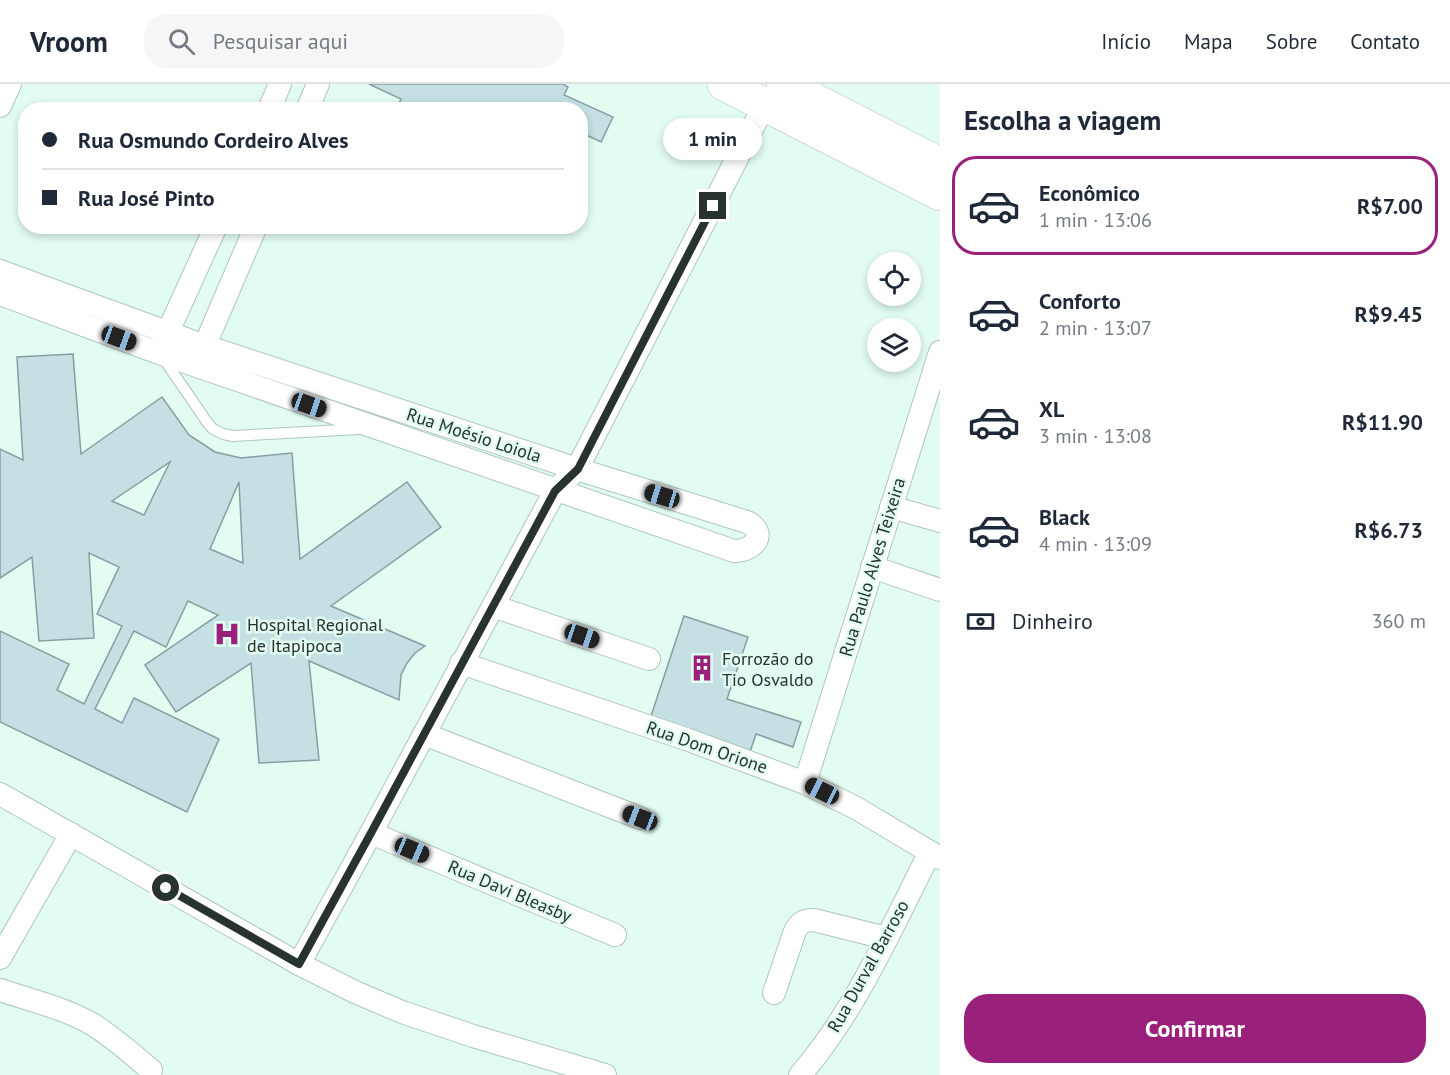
<!DOCTYPE html>
<html lang="pt">
<head>
<meta charset="utf-8">
<style>
	body { margin:0; font-family:"PT Sans",sans-serif; background:#f6f6f7; color:#1f2937; height:100vh; display:flex; flex-direction:column; font-size:22px; white-space:nowrap }
	* { box-sizing:border-box; margin:0 }
	p { font-size:20px; color:#747a83 }
	.icon { flex:none; width:33px; height:33px; fill:none; stroke:currentColor; stroke-width:2; stroke-linecap:round; stroke-linejoin:round }
	.map { position:relative; flex:1; overflow:hidden }
	.drawer { display:flex; flex-direction:column; background:#fff; width:510px }
	.drawer>* { flex:none }
	.banner { position:absolute; left:18px; top:18px; width:570px; height:132px; border-radius:24px; box-shadow:0 3px 9px #0003; display:grid; align-content:center; height:132px; padding:0 24px; background:#fff }
	.buttons { position:absolute; left:867px; top:168px; display:grid; gap:12px }
	.buttons a { display:grid; place-items:center; width:54px; height:54px; border-radius:50%; background:#fff; box-shadow:0 3px 9px #0003; font-size:30px }
	.end { position:absolute; width:27px; height:27px; margin:-14px; border:8px solid #28322e; background:#fff; box-shadow:0 0 0 3px #fff }
	.from { border-radius:50% }
	.bubble { position:absolute; height:42px; border-radius:21px; background:#fff; box-shadow:0 3px 9px #0003; font-size:20px; font-weight:700; line-height:42px; text-align:center }
	.car { position:absolute; width:18px; height:36px; margin:-18px -9px; border-radius:8px; box-shadow:0 0 4px 2px #0007; background:linear-gradient(#222 24%,#8ab4d8 0 40%,#222 0 76%,#8ab4d8 0 86%,#222 0) }
	.banner b { display:flex; align-items:center; gap:21px; height:57px; font-size:22px }
	.banner b+b { border-top:2px solid #e0e1e3 }
	.banner i { width:15px; height:15px; background:#1f2937 }
	ul { padding:0; list-style:none }
	li { display:flex; align-items:center; gap:18px; height:99px; margin:0 12px 9px; padding:0 12px; border:3px solid transparent; border-radius:24px }
	li div { flex:1 }
	li b { display:block; font-size:22px }
	li em { font-style:normal; font-weight:700 }
	li.active { border-color:#99217b }
	li>.icon { width:54px; height:54px; stroke-width:1.5 }
	h2 { padding:0 24px; font-size:27px; line-height:72px }
	.pay { display:flex; align-items:center; gap:15px; height:66px; padding:0 24px; font-size:22px }
	.pay p { margin-inline-start:auto }
	.cta { display:flex; gap:12px; margin-top:auto; padding:12px 24px }
	.cta a { flex:1; height:69px; border-radius:24px; background:#99217b; color:#fff; font-size:24px; font-weight:700; line-height:69px; text-align:center }
	header { display:flex; align-items:center; gap:36px; box-sizing:border-box; height:84px; padding:0 30px; background:#fff; border-bottom:2px solid #e0e1e3 }
	header strong { font-size:28px }
	nav { display:flex; gap:33px; margin-inline-start:auto; font-size:21px }
	.search { width:420px; height:54px; background:#f6f6f7; display:flex; align-items:center; gap:15px; box-sizing:border-box; padding:0 21px; border-radius:24px; color:#747a83; font-size:22px }
	main { display:flex; flex:1; min-height:0 }
	.map>svg:first-child { display:block }
	.building { fill:#c4e0e3; stroke:#849fa2; stroke-width:1.5; fill-rule:evenodd }
	.lines { fill:none; stroke-linecap:round; stroke-linejoin:round }
	.service-casing { stroke:#aec6bd; stroke-width:12 }
	.minor-casing { stroke:#aec6bd; stroke-width:24 }
	.primary-casing { stroke:#aec6bd; stroke-width:34 }
	.service { stroke:#fff; stroke-width:10 }
	.minor { stroke:#fff; stroke-width:22 }
	.primary { stroke:#fff; stroke-width:33 }
	.route { stroke:#28322e; stroke-width:8 }
	.labels { text-anchor:middle; dominant-baseline:central; stroke-width:5; stroke-linejoin:round; paint-order:stroke }
	.street-label { font-size:18px; fill:#28322e; stroke:#e2fcf2 }
	.poi-label { font-size:18px; fill:#28322e; stroke:#e2fcf2; text-anchor:start }
</style>
</head>
<body>
<header>
<strong>Vroom</strong>
<div class="search"><svg class="icon" aria-label="search" viewBox="0 0 24 24"><circle cx="10" cy="10" r="6"/><path d="M15 15l6 6"/></svg>Pesquisar aqui</div>
<nav><a>Início</a><a>Mapa</a><a>Sobre</a><a>Contato</a></nav>
</header>
<main>
<div class="map">
<svg width="940" height="991" viewBox="0 0 940 991">
	<rect width="100%" height="100%" fill="#e2fcf2"/>
	<g class="building">
		<path d="M 369,0 L 563,0 L 568,3 L 564,11 L 613,33 L 601,58 L 580,48 L 580,26 L 396,26 L 401,15 Z"/>
		<path d="M 73,270 L 81,370 L 162,313 L 189,351 L 215,368 L 241,374 L 292,369 L 300,475 L 407,398 L 441,443 L 331,522 L 425,562 L 415,569 L 407,579 L 401,591 L 399,616 L 309,577 L 319,676 L 259,679 L 251,579 L 176,628 L 145,581 L 218,531 L 188,517 L 166,563 L 134,547 L 95,625 L 122,639 L 134,614 L 219,655 L 187,728 L 0,638 L 0,547 L 69,580 L 57,606 L 84,620 L 122,542 L 97,530 L 119,483 L 89,469 L 94,554 L 39,557 L 32,473 L 0,494 L 0,365 L 23,376 L 17,273 ZM 170,378 L 144,431 L 112,417 ZM 239,398 L 243,479 L 210,465 Z"/>
		<path d="M 684,532 L 748,553 L 727,615 L 801,638 L 793,663 L 756,650 L 750,668 L 650,635 Z"/>
	</g>
	<g class="lines">
		<g class="service-casing">
			<path id="service" d="M 163,274 L 207,338 L 213,345 L 223,350 L 233,352 L 360,345"/>
		</g>
		<g class="minor-casing">
			<g id="minor">
				<path d="M 0,22 L 10,0"/>
				<path d="M 269,26 L 280,0"/>
				<path d="M 307,26 L 318,0"/>
				<path d="M 0,187 L 205,262 L 577,385 L 747,438 C 768,449 755,467 734,467 L 159,269 L 0,210"/>
				<path d="M 162,261 L 216,142"/>
				<path d="M 199,275 L 256,142"/>
				<path d="M 891,423 L 940,437"/>
				<path d="M 872,483 L 940,506"/>
				<path d="M 493,522 L 649,575"/>
				<path d="M 461,579 L 686,655 L 805,699 L 856,724 L 940,774"/>
				<path d="M 424,650 L 640,734"/>
				<path d="M 805,699 L 940,268"/>
				<path d="M 0,710 L 299,880 L 355,908 L 402,928 L 473,952 L 605,991"/>
				<path d="M 371,749 L 615,851"/>
				<path d="M 0,874 L 71,750"/>
				<path d="M 299,880 L 371,749 L 555,407 L 577,385 L 765,20"/>
				<path d="M 0,906 C 30,916 64,924 92,940 C 113,953 132,970 151,986"/>
				<path d="M 774,909 L 795,847 C 800,838 804,836 814,836 L 886,854"/>
				<path d="M 800,991 C 854,930 893,841 930,768"/>
			</g>
		</g>
		<g class="primary-casing">
			<g id="primary">
				<path d="M 724,0 L 940,110"/>
				<path d="M 783,0 L 940,80"/>
			</g>
		</g>
		<use href="#service" class="service"/>
		<use href="#minor" class="minor"/>
		<use href="#primary" class="primary"/>
	</g>
	<g class="lines">
		<path class="route" d="M 166,804 L 299,880 L 371,749 L 555,407 L 578,385 L 713,122"/>
	</g>
	<defs>
		<g id="hospital-bare" transform="scale(2.07)"><path d="M-5-5h3v3.5h4V-5h3V5h-3V1.5h-4V5h-3Z" fill="#99217b" stroke="#e2fcf2" stroke-width="2.5" paint-order="stroke"/></g>
		<g id="building-bare" transform="scale(2.07)"><path d="M-4-6H4V6H1V3H-1V6H-4ZM-2.5-4.3h1.7v1.8h-1.7ZM.8-4.3h1.7v1.8H.8ZM-2.5-1h1.7V.8h-1.7ZM.8-1h1.7V.8H.8Z" fill="#99217b" stroke="#e2fcf2" stroke-width="2.5" paint-order="stroke"/></g>
	</defs>
	<g fill-rule="evenodd">
		<use href="#hospital-bare" x="227" y="550"/>
		<use href="#building-bare" x="702" y="584"/>
	</g>
	<g class="labels">
		<g class="street-label">
			<text transform="translate(474 351) rotate(18)">Rua Moésio Loiola</text>
			<text transform="translate(872 483) rotate(-73)">Rua Paulo Alves Teixeira</text>
			<text transform="translate(707 663) rotate(19)">Rua Dom Orione</text>
			<text transform="translate(510 807) rotate(23)">Rua Davi Bleasby</text>
			<text transform="translate(868 882) rotate(-61)">Rua Durval Barroso</text>
		</g>
		<g class="poi-label">
			<text x="247" y="540">Hospital Regional<tspan x="247" dy="21">de Itapipoca</tspan></text>
			<text x="722" y="574">Forrozão do<tspan x="722" dy="21">Tio Osvaldo</tspan></text>
		</g>
	</g>
</svg>
<div class="buttons">
<a><svg class="icon" aria-label="locate" viewBox="0 0 24 24"><circle cx="12" cy="12" r="6"/><path d="M12 2v4M12 18v4M2 12h4M18 12h4"/></svg></a>
<a><svg class="icon" aria-label="layers" viewBox="0 0 24 24"><path d="M12 4l9 5-9 5-9-5zM3 14l9 5 9-5"/></svg></a>
</div>
<i class="end from" style="left:166px;top:804px"></i>
<i class="end" style="left:713px;top:122px"></i>
<div class="bubble" style="left:663px;top:34px;width:99px">1 min</div>
<i class="car" style="left:119px;top:254px;rotate:110deg"></i>
<i class="car" style="left:309px;top:321px;rotate:109deg"></i>
<i class="car" style="left:662px;top:412px;rotate:287deg"></i>
<i class="car" style="left:582px;top:552px;rotate:109deg"></i>
<i class="car" style="left:822px;top:707px;rotate:297deg"></i>
<i class="car" style="left:640px;top:734px;rotate:291deg"></i>
<i class="car" style="left:412px;top:766px;rotate:113deg"></i>
<div class="banner">
<b><i class="from"></i>Rua Osmundo Cordeiro Alves</b>
<b><i></i>Rua José Pinto</b>
</div>
</div>
<section class="drawer">
<h2>Escolha a viagem</h2>
<ul>
<li class="active"><svg class="icon" aria-label="car" viewBox="0 0 24 24"><path d="M5 17H2v-5l4-1 3-4h7l3 4 3 1v5h-3M9 17h6M6 11h13"/><circle cx="7" cy="17" r="2"/><circle cx="17" cy="17" r="2"/></svg><div><b>Econômico</b><p>1 min · 13:06</p></div><em>R$7.00</em></li>
<li><svg class="icon" aria-label="car" viewBox="0 0 24 24"><path d="M5 17H2v-5l4-1 3-4h7l3 4 3 1v5h-3M9 17h6M6 11h13"/><circle cx="7" cy="17" r="2"/><circle cx="17" cy="17" r="2"/></svg><div><b>Conforto</b><p>2 min · 13:07</p></div><em>R$9.45</em></li>
<li><svg class="icon" aria-label="car" viewBox="0 0 24 24"><path d="M5 17H2v-5l4-1 3-4h7l3 4 3 1v5h-3M9 17h6M6 11h13"/><circle cx="7" cy="17" r="2"/><circle cx="17" cy="17" r="2"/></svg><div><b>XL</b><p>3 min · 13:08</p></div><em>R$11.90</em></li>
<li><svg class="icon" aria-label="car" viewBox="0 0 24 24"><path d="M5 17H2v-5l4-1 3-4h7l3 4 3 1v5h-3M9 17h6M6 11h13"/><circle cx="7" cy="17" r="2"/><circle cx="17" cy="17" r="2"/></svg><div><b>Black</b><p>4 min · 13:09</p></div><em>R$6.73</em></li>
</ul>
<div class="pay"><svg class="icon" aria-label="cash" viewBox="0 0 24 24"><path d="M3 7h18v10H3z"/><circle cx="12" cy="12" r="2"/></svg>Dinheiro<p>360 m</p></div>
<div class="cta"><a>Confirmar</a></div>
</section>
</main>
</body>
</html>
